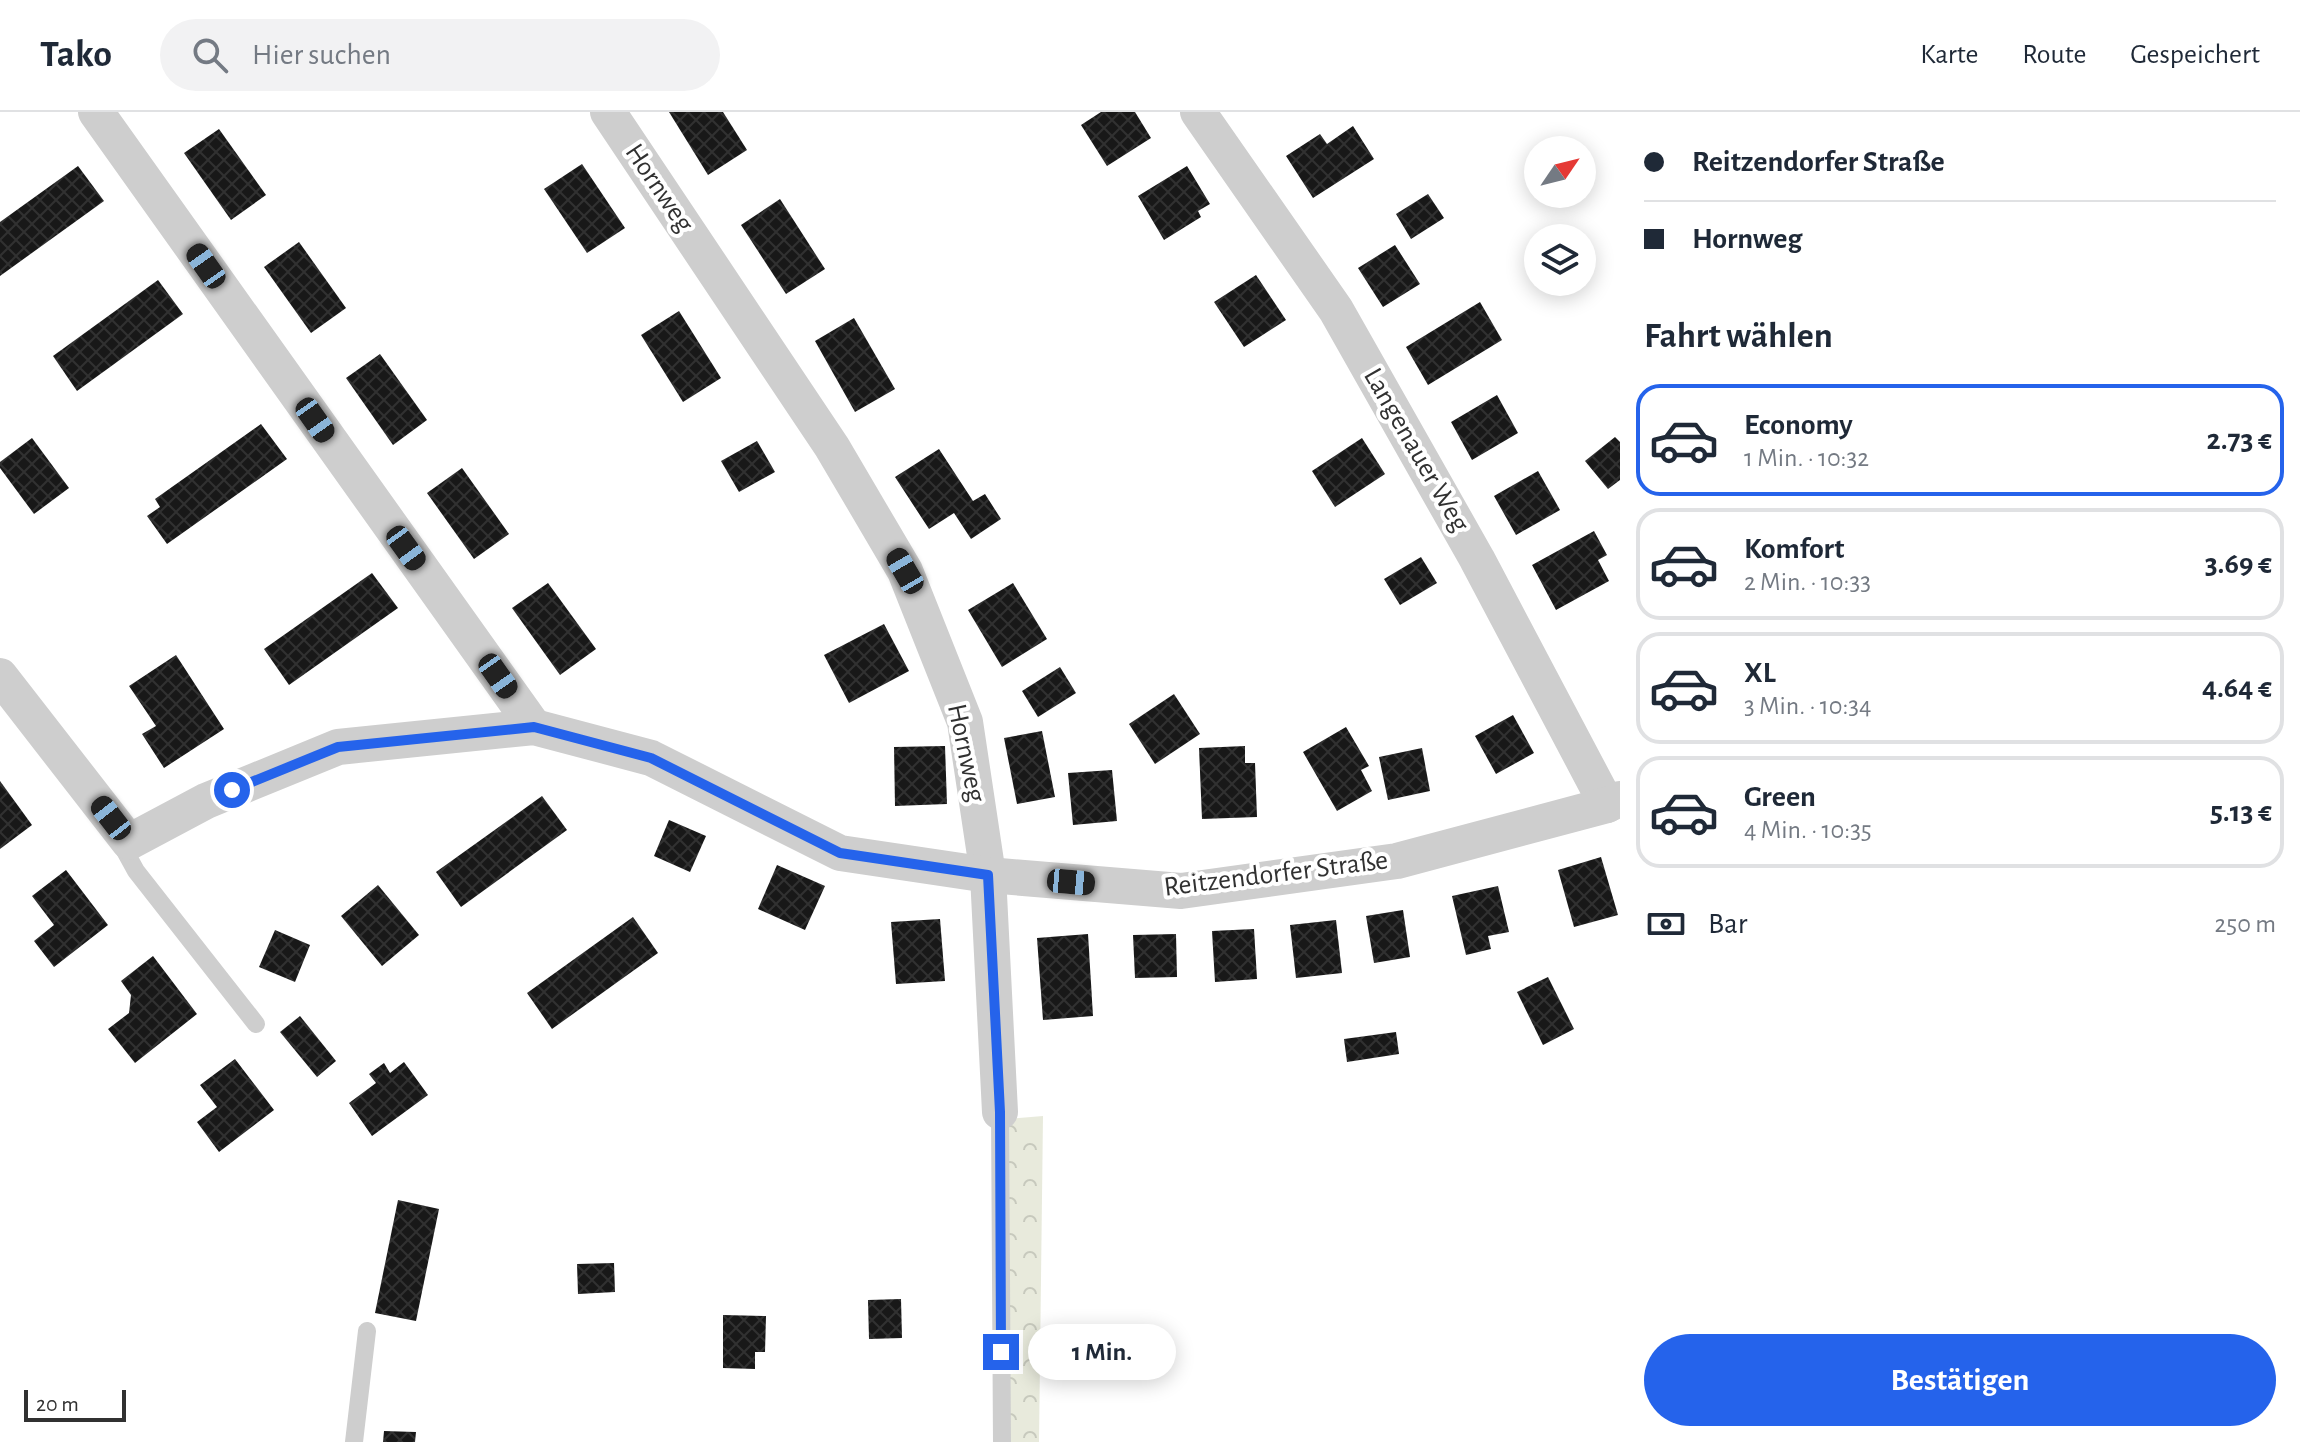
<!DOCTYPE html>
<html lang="de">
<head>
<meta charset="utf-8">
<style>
	body { margin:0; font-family:"Alegreya Sans",sans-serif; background:#f2f2f3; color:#1f2937; height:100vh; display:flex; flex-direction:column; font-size:30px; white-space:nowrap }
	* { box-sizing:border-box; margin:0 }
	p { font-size:26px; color:#747a83 }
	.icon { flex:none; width:44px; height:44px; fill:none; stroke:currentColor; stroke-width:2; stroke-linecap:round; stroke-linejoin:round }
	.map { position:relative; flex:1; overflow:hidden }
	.panel { display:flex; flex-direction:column; background:#fff; width:680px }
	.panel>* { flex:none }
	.guide { display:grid; align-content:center; height:176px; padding:0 24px; background:#fff }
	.needle { width:52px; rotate:55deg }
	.controls { position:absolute; left:1524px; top:24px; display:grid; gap:16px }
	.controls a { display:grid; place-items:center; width:72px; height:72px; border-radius:50%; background:#fff; box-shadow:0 4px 20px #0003; font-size:40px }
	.scale { position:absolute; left:24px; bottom:20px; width:102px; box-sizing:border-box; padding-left:8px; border:4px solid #313131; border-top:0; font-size:22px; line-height:28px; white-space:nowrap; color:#313131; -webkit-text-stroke:6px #fff; paint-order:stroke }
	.end { position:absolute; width:36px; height:36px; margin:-18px; border:10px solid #2563eb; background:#fff; box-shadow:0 0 0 4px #fff }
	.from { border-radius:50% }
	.bubble { position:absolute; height:56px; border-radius:28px; background:#fff; box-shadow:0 4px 20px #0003; font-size:26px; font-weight:700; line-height:56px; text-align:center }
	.car { position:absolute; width:24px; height:48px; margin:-24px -12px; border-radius:10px; box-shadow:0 0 6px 2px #0007; background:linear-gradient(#222 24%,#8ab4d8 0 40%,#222 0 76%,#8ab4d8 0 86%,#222 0) }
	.guide b { display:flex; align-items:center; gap:28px; height:76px; font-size:30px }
	.guide b+b { border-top:2px solid #e0e1e3 }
	.guide i { width:20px; height:20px; background:#1f2937 }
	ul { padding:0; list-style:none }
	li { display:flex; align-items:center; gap:24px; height:112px; margin:0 16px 12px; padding:0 8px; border:4px solid #e0e1e3; border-radius:24px }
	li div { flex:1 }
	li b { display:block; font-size:30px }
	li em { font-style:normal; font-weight:700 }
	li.active { border-color:#2563eb }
	li>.icon { width:72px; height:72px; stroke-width:1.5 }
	h2 { padding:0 24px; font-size:36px; line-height:96px }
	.pay { display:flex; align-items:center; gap:20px; height:88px; padding:0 24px; font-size:30px }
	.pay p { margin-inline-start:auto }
	.button { display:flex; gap:16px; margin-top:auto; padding:16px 24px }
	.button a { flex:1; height:92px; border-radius:48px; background:#2563eb; color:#fff; font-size:32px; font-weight:700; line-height:92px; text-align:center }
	header { display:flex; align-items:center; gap:48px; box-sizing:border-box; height:112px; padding:0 40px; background:#fff; border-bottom:2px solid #e0e1e3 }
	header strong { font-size:38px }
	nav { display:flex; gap:44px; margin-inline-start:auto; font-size:28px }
	.search { width:560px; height:72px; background:#f2f2f3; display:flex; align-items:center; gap:20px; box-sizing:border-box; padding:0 28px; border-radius:44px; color:#747a83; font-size:30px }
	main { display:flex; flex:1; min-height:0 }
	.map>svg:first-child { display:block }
	.forest { fill:url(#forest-crowns) }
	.building { fill:url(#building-cross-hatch) }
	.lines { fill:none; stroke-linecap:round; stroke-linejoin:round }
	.lane { stroke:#cecece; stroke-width:18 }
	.street { stroke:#cecece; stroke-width:36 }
	.route { stroke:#2563eb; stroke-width:10 }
	.labels { text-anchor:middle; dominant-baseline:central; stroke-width:8; stroke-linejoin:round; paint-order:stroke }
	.street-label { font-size:28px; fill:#313131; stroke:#fff }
</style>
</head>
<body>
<header>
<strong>Tako</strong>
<div class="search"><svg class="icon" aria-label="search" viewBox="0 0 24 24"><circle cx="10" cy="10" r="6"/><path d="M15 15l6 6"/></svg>Hier suchen</div>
<nav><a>Karte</a><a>Route</a><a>Gespeichert</a></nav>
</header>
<main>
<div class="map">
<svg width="1620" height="1330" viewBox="0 0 1620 1330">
	<defs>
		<pattern id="forest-crowns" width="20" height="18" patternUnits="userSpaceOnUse" patternTransform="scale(2)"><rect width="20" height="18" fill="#e8eadc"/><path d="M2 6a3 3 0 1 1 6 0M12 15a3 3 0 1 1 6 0" fill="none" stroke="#c7c9bd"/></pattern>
		<pattern id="building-cross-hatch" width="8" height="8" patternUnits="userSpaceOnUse" patternTransform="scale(2)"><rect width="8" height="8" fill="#181818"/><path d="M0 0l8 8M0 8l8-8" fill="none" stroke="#313131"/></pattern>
	</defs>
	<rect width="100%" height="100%" fill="#fff"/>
	<path class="forest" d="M 1043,1004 L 1039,1330 L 1009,1330 L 1008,1007 Z"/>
	<g class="building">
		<path d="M 669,0 L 723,0 L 747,38 L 708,63 Z"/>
		<path d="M 1101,0 L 1135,0 L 1151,26 L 1107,54 L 1081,13 Z"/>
		<path d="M 1353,14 L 1374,47 L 1313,86 L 1286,44 L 1320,22 L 1327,32 Z"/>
		<path d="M 219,17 L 266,83 L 231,108 L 184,41 Z"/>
		<path d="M 582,52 L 625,116 L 587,141 L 544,77 Z"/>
		<path d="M 78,54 L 104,89 L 0,164 L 0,110 Z"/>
		<path d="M 1187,54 L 1210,92 L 1198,99 L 1201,105 L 1164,128 L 1138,84 Z"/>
		<path d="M 1428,82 L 1444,106 L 1411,127 L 1396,102 Z"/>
		<path d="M 780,87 L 825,157 L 786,182 L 741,113 Z"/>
		<path d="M 299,130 L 346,196 L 311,221 L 264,155 Z"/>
		<path d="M 1395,133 L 1420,172 L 1383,195 L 1358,156 Z"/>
		<path d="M 1256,163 L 1286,208 L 1244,235 L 1214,190 Z"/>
		<path d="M 158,168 L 183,202 L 77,279 L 53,244 Z"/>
		<path d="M 1480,190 L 1502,228 L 1428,273 L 1406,235 Z"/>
		<path d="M 679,199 L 721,266 L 683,290 L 641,223 Z"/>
		<path d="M 854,206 L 895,277 L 855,300 L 815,229 Z"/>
		<path d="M 380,242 L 427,308 L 393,333 L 346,266 Z"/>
		<path d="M 1497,283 L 1518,321 L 1472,348 L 1451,310 Z"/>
		<path d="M 261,312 L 287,347 L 167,432 L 147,404 L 160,395 L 155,387 Z"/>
		<path d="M 1615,325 L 1620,330 L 1620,368 L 1608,377 L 1585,349 Z"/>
		<path d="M 32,326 L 69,376 L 34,402 L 0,356 L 0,350 Z"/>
		<path d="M 1362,326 L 1385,362 L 1335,395 L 1312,359 Z"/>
		<path d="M 757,329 L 775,360 L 739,380 L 721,349 Z"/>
		<path d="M 939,337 L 973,389 L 985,382 L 1001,407 L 971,427 L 954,401 L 929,417 L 895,365 Z"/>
		<path d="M 462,356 L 509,422 L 474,447 L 427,381 Z"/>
		<path d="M 1538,359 L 1560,398 L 1516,423 L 1494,384 Z"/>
		<path d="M 1594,419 L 1607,443 L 1598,448 L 1609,469 L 1556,498 L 1532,453 Z"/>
		<path d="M 1421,445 L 1437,471 L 1400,493 L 1384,467 Z"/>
		<path d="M 372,461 L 398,496 L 289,573 L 264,537 Z"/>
		<path d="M 548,471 L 596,537 L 560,563 L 512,496 Z"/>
		<path d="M 1013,471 L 1047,527 L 1002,555 L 968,498 Z"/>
		<path d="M 884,512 L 909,559 L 849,591 L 824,543 Z"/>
		<path d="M 176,543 L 224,617 L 164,656 L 142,622 L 156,614 L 129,574 Z"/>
		<path d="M 1060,555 L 1076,581 L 1038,605 L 1022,579 Z"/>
		<path d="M 1174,582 L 1200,622 L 1155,652 L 1129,612 Z"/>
		<path d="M 1513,603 L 1534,641 L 1496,662 L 1475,624 Z"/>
		<path d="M 1346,615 L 1369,654 L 1361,658 L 1372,679 L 1337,699 L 1303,640 Z"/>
		<path d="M 1042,619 L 1055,685 L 1017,692 L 1004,626 Z"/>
		<path d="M 945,634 L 947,692 L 895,694 L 894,635 Z"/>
		<path d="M 1245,634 L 1245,651 L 1255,651 L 1257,705 L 1202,707 L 1199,636 Z"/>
		<path d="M 1422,636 L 1430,679 L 1388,688 L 1379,645 Z"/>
		<path d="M 1112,658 L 1117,709 L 1073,713 L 1068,661 Z"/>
		<path d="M 0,669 L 32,713 L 0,737 Z"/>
		<path d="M 542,684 L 567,718 L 461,795 L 436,760 Z"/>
		<path d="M 669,708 L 706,724 L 690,760 L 654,744 Z"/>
		<path d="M 1601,745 L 1618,803 L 1574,815 L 1558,758 Z"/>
		<path d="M 777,753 L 825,774 L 805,818 L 758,797 Z"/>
		<path d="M 66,758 L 108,813 L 54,855 L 34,829 L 54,813 L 32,784 Z"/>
		<path d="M 378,773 L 419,823 L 382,854 L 341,804 Z"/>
		<path d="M 1498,774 L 1509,820 L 1488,824 L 1491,837 L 1466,843 L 1452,784 Z"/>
		<path d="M 1403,798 L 1410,845 L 1374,851 L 1366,804 Z"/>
		<path d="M 633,805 L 658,841 L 552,917 L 527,881 Z"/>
		<path d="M 940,807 L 945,869 L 896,872 L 891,810 Z"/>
		<path d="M 1336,808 L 1342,861 L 1296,866 L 1290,813 Z"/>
		<path d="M 1254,817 L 1257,867 L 1215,870 L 1212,819 Z"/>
		<path d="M 275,818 L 310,833 L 295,870 L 259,855 Z"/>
		<path d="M 1088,822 L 1093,904 L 1043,908 L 1037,826 Z"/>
		<path d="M 1176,822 L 1177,865 L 1135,866 L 1133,823 Z"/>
		<path d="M 153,844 L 197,902 L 135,951 L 108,917 L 129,901 L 131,883 L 121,869 Z"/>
		<path d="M 1548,865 L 1574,917 L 1543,933 L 1517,880 Z"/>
		<path d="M 300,904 L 336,949 L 317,965 L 280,920 Z"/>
		<path d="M 1396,920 L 1399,942 L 1347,950 L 1344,927 Z"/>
		<path d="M 235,947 L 274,998 L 219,1040 L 197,1010 L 217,995 L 200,973 Z"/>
		<path d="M 404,950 L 428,983 L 372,1024 L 349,991 L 376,971 L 369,962 L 384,951 L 390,961 Z"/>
		<path d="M 398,1088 L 439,1097 L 416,1209 L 375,1201 Z"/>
		<path d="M 614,1151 L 615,1180 L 578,1182 L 577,1152 Z"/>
		<path d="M 901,1187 L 902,1226 L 869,1227 L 868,1188 Z"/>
		<path d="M 723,1203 L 766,1204 L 765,1240 L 755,1240 L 755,1257 L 723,1256 Z"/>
		<path d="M 384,1319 L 416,1320 L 415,1330 L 383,1330 Z"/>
	</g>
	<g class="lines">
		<g class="lane">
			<path d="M 129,730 L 125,739 L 136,759 L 256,912"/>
			<path d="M 1000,1000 L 1002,1330"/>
			<path d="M 354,1330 L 367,1219"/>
		</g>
		<g class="street">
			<path d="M 96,0 L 534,615"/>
			<path d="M 608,0 L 832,335 L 905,459 L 965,610 L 988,763 L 1000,1000"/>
			<path d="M 1198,0 L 1336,198 L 1477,447 L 1607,693"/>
			<path d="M 0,564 L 129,730 L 206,689 L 338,635 L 534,615 L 651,646 L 840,741 L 988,763 L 1181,779 L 1397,749 L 1607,693 L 1620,687"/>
		</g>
	</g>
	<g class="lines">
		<path class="route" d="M 232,678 L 338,635 L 534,615 L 651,646 L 840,741 L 988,763 L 1000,1000 L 1001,1240"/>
	</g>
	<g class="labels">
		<g class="street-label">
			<text transform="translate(659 76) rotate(56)">Hornweg</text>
			<text transform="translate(1416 338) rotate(60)">Langenauer Weg</text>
			<text transform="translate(966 641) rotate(78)">Hornweg</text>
			<text transform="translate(1276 762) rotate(-7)">Reitzendorfer Straße</text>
		</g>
	</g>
</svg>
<div class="controls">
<a><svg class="needle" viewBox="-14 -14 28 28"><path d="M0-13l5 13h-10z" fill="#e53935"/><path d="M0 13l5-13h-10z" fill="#747a83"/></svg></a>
<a><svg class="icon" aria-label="layers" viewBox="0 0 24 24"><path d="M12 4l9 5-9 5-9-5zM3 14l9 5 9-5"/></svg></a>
</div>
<div class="scale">20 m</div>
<i class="end from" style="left:232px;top:678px"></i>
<i class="end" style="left:1001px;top:1240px"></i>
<div class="bubble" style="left:1028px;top:1212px;width:148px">1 Min.</div>
<i class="car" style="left:206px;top:154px;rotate:325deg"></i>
<i class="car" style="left:315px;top:308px;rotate:145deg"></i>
<i class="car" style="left:406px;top:436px;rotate:144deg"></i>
<i class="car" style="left:905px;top:459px;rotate:330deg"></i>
<i class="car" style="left:498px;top:564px;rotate:145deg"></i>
<i class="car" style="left:111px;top:706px;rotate:322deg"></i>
<i class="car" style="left:1071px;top:770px;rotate:95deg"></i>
</div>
<section class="panel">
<div class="guide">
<b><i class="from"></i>Reitzendorfer Straße</b>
<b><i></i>Hornweg</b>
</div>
<h2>Fahrt wählen</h2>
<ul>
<li class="active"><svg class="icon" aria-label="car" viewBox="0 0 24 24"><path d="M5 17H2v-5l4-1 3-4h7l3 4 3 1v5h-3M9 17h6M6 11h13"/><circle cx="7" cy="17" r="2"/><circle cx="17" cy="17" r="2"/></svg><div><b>Economy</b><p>1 Min. · 10:32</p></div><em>2.73 €</em></li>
<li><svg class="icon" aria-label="car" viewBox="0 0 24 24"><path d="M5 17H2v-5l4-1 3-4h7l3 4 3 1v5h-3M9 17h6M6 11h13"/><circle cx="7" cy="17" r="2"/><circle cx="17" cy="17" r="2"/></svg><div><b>Komfort</b><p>2 Min. · 10:33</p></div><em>3.69 €</em></li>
<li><svg class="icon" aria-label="car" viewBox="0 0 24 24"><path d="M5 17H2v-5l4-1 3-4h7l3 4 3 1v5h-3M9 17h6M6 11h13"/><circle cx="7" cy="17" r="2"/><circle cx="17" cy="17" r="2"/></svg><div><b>XL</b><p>3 Min. · 10:34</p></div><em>4.64 €</em></li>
<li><svg class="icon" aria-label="car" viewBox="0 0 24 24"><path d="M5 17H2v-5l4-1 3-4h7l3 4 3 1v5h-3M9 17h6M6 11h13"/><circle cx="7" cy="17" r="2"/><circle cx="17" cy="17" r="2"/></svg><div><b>Green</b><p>4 Min. · 10:35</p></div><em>5.13 €</em></li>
</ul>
<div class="pay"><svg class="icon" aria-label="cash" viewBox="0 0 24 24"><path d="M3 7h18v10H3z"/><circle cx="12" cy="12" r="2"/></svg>Bar<p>250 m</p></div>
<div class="button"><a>Bestätigen</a></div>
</section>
</main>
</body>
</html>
